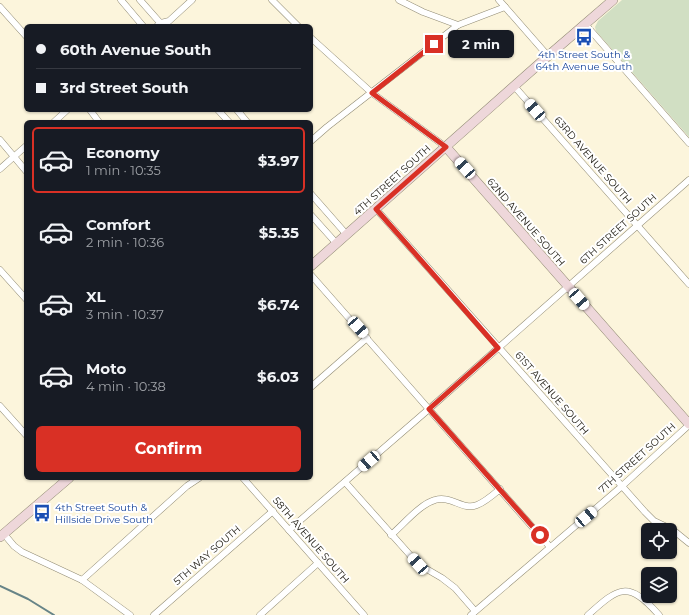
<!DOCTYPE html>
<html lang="en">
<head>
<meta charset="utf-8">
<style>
	body { margin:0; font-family:Montserrat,sans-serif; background:#242831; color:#f1f3f6; height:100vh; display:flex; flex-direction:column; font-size:15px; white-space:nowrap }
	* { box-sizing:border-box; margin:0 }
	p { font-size:13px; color:#9ea1a6 }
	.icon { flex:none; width:22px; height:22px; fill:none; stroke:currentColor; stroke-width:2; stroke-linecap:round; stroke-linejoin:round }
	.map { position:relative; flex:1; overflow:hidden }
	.side { position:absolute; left:24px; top:120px; width:289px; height:360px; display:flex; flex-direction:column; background:#171b24; border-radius:6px; box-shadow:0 1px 3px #0004 }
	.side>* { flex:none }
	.top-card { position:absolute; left:24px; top:24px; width:289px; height:88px; border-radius:6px; box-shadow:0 1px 3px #0004; display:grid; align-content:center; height:88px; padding:0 12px; background:#171b24 }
	.fabs { position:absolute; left:641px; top:523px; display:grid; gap:8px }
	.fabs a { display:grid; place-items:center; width:36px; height:36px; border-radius:6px; background:#171b24; box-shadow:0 1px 3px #0004; font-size:20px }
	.end { position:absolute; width:18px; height:18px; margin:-9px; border:5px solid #d93025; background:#fff; box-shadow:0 0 0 2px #fff }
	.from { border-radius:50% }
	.bubble { position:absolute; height:28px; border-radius:6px; background:#171b24; box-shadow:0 1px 3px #0004; font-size:13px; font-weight:700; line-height:28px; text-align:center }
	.car { position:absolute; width:12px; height:24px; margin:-12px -6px; border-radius:5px; box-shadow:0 0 3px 1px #0007; background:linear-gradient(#fff 24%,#345 0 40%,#fff 0 76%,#345 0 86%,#fff 0) }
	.top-card b { display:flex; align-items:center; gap:14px; height:38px; font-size:15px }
	.top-card b+b { border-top:1px solid #363941 }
	.top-card i { width:10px; height:10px; background:#f1f3f6 }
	ul { padding:7px 0 0; list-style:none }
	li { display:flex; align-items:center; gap:12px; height:66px; margin:0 8px 6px; padding:0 4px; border:2px solid transparent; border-radius:6px }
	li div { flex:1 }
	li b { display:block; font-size:15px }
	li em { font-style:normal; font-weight:700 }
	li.on { border-color:#d93025 }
	li>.icon { width:36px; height:36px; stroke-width:1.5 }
	.button { display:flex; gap:8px; margin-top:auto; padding:8px 12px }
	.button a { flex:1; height:46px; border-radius:6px; background:#d93025; color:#fff; font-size:16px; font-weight:700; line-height:46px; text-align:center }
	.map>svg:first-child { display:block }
	.green { fill:#d1dfc3 }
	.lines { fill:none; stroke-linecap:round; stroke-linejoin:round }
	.stream { stroke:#678487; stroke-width:2 }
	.street-casing { stroke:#918b74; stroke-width:7 }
	.secondary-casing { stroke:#918b74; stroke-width:10 }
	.street { stroke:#fff; stroke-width:6 }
	.secondary { stroke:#eed7da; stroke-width:9 }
	.route { stroke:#d93025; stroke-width:5 }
	.labels { text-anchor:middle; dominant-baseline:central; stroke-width:4; stroke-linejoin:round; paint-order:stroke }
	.transit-label { font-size:10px; fill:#164399; stroke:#fff }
	.street-label { font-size:10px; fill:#1d1a11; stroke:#fff }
</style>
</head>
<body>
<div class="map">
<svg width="689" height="615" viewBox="0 0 689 615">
	<rect width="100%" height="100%" fill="#fcf5dc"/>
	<path class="green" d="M 622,0 L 689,0 L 689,137 L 596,31 L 595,27 L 598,21 Z"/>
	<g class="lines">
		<path class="stream" d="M 0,586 L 28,599 L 54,615"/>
		<g class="street-casing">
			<g id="street">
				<path d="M 121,0 L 143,26"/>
				<path d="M 140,0 L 163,26"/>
				<path d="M 272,0 L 298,26"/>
				<path d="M 399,0 L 423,12 L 458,25"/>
				<path d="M 499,0 L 548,56"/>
				<path d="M 0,7 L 26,36"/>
				<path d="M 585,24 L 689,143"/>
				<path d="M 157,26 L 161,23 L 169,21 L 192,0"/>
				<path d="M 311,38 L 372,93 L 446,147"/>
				<path d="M 514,86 L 689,284"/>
				<path d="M 90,110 L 99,122"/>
				<path d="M 218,110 L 229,122"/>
				<path d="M 237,110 L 247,122"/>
				<path d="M 54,122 L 67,110"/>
				<path d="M 0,140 L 26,171"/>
				<path d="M 311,141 L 327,127 L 458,25 L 505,7"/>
				<path d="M 0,169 L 26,146"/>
				<path d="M 311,194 L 347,235"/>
				<path d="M 376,209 L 645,512 L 654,521 L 673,530 L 689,543"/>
				<path d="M 311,215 L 337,244"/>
				<path d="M 0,270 L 26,299"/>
				<path d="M 311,275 L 550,547"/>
				<path d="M 311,387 L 367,338"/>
				<path d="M 0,406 L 26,435"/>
				<path d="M 243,478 L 364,615"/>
				<path d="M 345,482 L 418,564 L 442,578 L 455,588 L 475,611"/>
				<path d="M 289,530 L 429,409 L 689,180"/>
				<path d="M 4,534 L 14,546 L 22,552 L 82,580 L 130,615"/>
				<path d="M 391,535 C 403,525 420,504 435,500 C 451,495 463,511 477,505 C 485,502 493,495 500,489"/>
				<path d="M 82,580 L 187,486 L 199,478"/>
				<path d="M 154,615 L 273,511"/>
				<path d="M 260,615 L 318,563"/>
				<path d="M 471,615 L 621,487 L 689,425"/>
				<path d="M 588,615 C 619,587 628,580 659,615"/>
			</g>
		</g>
		<g class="secondary-casing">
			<g id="secondary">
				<path d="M 446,147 L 689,424"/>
				<path d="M 311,266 L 548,56 L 613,0"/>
				<path d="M 0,537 L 69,478"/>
			</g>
		</g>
		<use href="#street" class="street"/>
		<use href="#secondary" class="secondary"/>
	</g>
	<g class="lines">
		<path class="route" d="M 434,44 L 372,93 L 446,147 L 376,209 L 498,348 L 429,409 L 540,535"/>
	</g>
	<defs>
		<g id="bus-bare" transform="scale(1.38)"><path d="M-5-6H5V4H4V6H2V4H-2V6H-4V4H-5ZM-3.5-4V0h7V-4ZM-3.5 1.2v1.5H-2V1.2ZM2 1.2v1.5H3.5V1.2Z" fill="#1a4fb4" stroke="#fff" stroke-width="2.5" paint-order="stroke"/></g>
	</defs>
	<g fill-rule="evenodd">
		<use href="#bus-bare" x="584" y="37"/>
		<use href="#bus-bare" x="42" y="513"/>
	</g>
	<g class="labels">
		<g class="transit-label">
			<text x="584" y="54">4th Street South &amp;<tspan x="584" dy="12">64th Avenue South</tspan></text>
			<text x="55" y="507" text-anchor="start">4th Street South &amp;<tspan x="55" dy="12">Hillside Drive South</tspan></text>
		</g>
		<g class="street-label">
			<text transform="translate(593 160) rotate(49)">63RD AVENUE SOUTH</text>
			<text transform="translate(392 180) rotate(-42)">4TH STREET SOUTH</text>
			<text transform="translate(526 222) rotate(49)">62ND AVENUE SOUTH</text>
			<text transform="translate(618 229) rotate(-42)">6TH STREET SOUTH</text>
			<text transform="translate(552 393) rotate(49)">61ST AVENUE SOUTH</text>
			<text transform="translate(637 458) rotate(-42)">7TH STREET SOUTH</text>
			<text transform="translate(311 540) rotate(49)">58TH AVENUE SOUTH</text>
			<text transform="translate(207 555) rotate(-41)">5TH WAY SOUTH</text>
		</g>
	</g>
</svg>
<div class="fabs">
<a><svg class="icon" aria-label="locate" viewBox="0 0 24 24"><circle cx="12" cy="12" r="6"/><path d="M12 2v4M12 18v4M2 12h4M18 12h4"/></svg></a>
<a><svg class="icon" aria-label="layers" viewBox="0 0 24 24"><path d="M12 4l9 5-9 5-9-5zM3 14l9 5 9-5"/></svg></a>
</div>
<i class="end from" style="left:540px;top:535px"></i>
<i class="end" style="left:434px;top:44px"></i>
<div class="bubble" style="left:448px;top:30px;width:66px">2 min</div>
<i class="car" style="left:535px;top:110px;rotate:319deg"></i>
<i class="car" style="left:465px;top:168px;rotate:318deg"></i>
<i class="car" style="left:579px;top:299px;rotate:139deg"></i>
<i class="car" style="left:358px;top:327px;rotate:138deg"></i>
<i class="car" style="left:369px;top:461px;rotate:229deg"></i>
<i class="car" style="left:586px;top:517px;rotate:50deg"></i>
<i class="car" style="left:418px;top:564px;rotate:318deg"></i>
<div class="top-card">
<b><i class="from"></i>60th Avenue South</b>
<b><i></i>3rd Street South</b>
</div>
<section class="side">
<ul>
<li class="on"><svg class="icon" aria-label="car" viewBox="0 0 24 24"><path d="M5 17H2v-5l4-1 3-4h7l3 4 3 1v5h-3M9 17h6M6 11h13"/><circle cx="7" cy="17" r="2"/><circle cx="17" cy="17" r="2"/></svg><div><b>Economy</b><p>1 min · 10:35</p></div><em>$3.97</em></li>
<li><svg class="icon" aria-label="car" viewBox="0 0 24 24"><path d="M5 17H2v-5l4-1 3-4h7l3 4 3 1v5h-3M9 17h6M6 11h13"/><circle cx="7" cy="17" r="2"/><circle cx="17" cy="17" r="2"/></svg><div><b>Comfort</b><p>2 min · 10:36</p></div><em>$5.35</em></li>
<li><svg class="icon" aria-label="car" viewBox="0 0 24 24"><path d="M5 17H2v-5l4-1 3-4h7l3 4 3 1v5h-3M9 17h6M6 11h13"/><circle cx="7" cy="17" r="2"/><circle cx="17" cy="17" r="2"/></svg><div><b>XL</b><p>3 min · 10:37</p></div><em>$6.74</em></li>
<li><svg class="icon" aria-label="car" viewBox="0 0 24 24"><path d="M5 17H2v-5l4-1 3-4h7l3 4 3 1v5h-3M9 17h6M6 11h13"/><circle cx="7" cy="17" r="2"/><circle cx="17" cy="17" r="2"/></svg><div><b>Moto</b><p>4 min · 10:38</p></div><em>$6.03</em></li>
</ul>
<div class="button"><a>Confirm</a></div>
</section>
</div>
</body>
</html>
